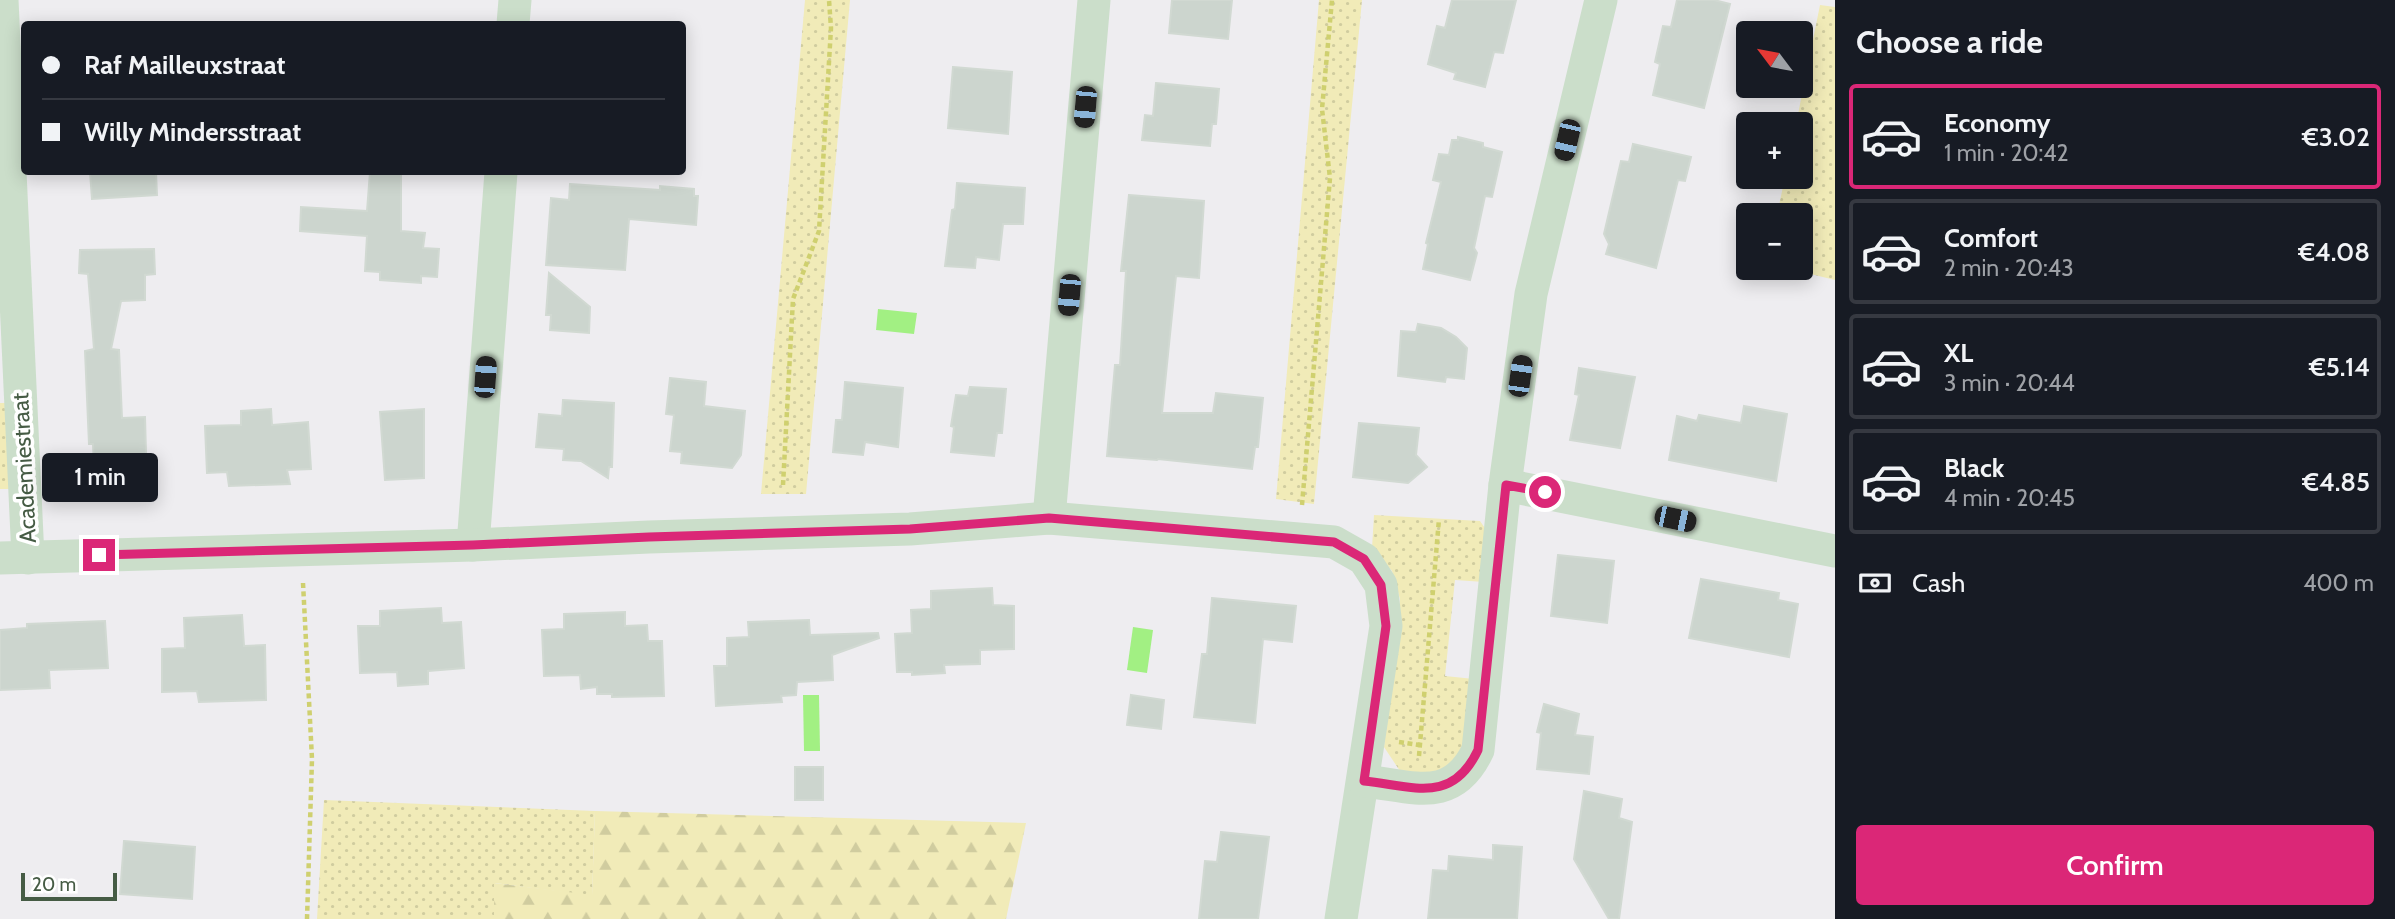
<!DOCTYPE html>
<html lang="en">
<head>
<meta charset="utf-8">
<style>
	body { margin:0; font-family:Cabin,sans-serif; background:#20242c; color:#f1f3f6; height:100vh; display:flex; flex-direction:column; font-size:26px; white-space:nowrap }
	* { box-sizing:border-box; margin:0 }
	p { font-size:23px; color:#9ea1a6 }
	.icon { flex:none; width:38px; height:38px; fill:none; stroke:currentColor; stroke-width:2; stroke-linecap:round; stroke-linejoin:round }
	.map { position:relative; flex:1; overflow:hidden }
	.panel { display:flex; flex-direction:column; background:#171b24; width:560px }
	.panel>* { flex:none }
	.top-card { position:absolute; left:21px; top:21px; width:665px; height:154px; border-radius:7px; box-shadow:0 4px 18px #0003; display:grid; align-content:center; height:154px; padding:0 21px; background:#171b24 }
	.needle { width:46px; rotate:302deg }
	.tools { position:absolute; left:1736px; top:21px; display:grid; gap:14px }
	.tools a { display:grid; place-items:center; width:77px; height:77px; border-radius:7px; background:#171b24; box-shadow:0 4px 18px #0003; font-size:35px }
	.scale { position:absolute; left:21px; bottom:18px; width:96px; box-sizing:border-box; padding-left:7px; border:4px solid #455b44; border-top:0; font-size:19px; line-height:24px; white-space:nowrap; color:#455b44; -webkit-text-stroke:5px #fff; paint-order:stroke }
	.end { position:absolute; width:32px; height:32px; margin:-16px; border:9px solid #db2777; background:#fff; box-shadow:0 0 0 4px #fff }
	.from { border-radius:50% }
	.bubble { position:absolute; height:49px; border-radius:7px; background:#171b24; box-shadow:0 4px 18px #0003; font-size:23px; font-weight:600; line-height:49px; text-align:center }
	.car { position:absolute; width:21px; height:42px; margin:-21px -10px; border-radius:9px; box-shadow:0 0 5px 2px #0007; background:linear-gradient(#222 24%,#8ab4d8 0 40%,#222 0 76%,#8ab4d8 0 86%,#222 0) }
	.top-card b { display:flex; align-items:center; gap:24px; height:66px; font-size:26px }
	.top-card b+b { border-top:2px solid #363941 }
	.top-card i { width:18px; height:18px; background:#f1f3f6 }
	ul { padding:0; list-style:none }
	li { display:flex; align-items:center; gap:21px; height:105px; margin:0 14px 10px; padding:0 7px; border:4px solid #363941; border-radius:7px }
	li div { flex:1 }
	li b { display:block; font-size:26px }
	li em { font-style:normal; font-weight:600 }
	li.on { border-color:#db2777 }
	li>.icon { width:63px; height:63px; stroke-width:1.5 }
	h2 { padding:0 21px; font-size:32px; line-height:84px }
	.pay { display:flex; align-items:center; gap:18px; height:77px; padding:0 21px; font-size:26px }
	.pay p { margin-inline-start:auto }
	.primary-button { display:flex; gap:14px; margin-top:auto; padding:14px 21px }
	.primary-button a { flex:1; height:80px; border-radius:7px; background:#db2777; color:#fff; font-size:28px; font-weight:600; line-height:80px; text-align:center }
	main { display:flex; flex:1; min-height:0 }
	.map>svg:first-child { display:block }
	.grass { fill:url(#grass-dots) }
	.forest { fill:url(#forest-firs) }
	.water { fill:#a2f083 }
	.building { fill:#ccd5ce; stroke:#d1d9d2; stroke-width:2 }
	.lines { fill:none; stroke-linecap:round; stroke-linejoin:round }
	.path { stroke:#cfd06f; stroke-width:4.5; stroke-dasharray:5 3.5; stroke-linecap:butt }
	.street { stroke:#cbdeca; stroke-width:33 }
	.route { stroke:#db2777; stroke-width:9 }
	.labels { text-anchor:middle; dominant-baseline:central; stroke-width:7; stroke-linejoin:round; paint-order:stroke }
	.street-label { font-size:23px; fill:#455b44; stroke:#fff }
</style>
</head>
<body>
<main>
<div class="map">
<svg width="1835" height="919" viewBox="0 0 1835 919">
	<defs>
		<pattern id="grass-dots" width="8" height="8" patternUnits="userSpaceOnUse" patternTransform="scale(1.75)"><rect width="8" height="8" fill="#f1ebb8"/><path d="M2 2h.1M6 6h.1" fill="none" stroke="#d0cc9f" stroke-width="1.8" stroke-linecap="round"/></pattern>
		<pattern id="forest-firs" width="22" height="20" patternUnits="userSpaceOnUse" patternTransform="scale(1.75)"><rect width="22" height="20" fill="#f1ebb8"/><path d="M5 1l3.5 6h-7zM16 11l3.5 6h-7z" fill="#d0cc9f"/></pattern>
	</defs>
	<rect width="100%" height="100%" fill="#eeedf0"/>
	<g class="grass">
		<path d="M 805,0 L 850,0 L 806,494 L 761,494 Z"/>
		<path d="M 1319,0 L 1362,0 L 1314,504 L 1276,499 Z"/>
		<path d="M 1820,5 L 1835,7 L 1835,280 L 1786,268 L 1801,268 L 1801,215 L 1777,215 L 1785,177 L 1801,177 L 1801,124 L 1796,124 Z"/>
		<path d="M 0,403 L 8,403 L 11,489 L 0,489 Z"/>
		<path d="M 1374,515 L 1480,521 L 1487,531 L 1484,582 L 1455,580 L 1445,676 L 1474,679 L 1464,752 L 1452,771 L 1425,777 L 1400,771 L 1384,747 L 1400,599 L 1392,571 L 1372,548 Z"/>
		<path d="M 324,800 L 595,811 L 592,896 L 495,883 L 494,919 L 317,919 Z"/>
	</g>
	<path class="forest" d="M 595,811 L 1026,823 L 1006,919 L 494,919 L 494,883 L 592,895 Z"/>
	<g class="water">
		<path d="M 878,309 L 917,313 L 914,334 L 876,330 Z"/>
		<path d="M 1133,627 L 1153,630 L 1147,673 L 1127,670 Z"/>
		<path d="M 803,695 L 819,695 L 820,751 L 804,751 Z"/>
	</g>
	<g class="building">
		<path d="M 1172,0 L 1232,0 L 1228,39 L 1169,33 Z"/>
		<path d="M 1452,0 L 1516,0 L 1503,53 L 1494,52 L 1485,87 L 1454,79 L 1456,73 L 1428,64 L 1437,26 L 1445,28 Z"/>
		<path d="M 1677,0 L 1714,0 L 1730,4 L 1704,108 L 1653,95 L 1660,64 L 1655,62 L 1663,26 L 1671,27 Z"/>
		<path d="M 953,67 L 1012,72 L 1008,134 L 948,128 Z"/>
		<path d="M 1156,83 L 1219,89 L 1216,124 L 1212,124 L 1210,146 L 1142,140 L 1145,115 L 1153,116 Z"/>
		<path d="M 1458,137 L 1483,143 L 1483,147 L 1502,152 L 1492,197 L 1485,196 L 1474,248 L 1477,253 L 1470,280 L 1423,269 L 1428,244 L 1426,243 L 1441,182 L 1433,180 L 1439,154 L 1449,155 L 1452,140 L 1458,140 Z"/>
		<path d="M 1633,144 L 1691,157 L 1685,181 L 1678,180 L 1656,268 L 1606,254 L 1609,244 L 1604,234 L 1621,161 L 1629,162 Z"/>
		<path d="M 90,172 L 156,172 L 157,195 L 92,199 Z"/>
		<path d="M 370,172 L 401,172 L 401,231 L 425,233 L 423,248 L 439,249 L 437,277 L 421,276 L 421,283 L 380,280 L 380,272 L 365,271 L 367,236 L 300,231 L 301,207 L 367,211 Z"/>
		<path d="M 957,183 L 1025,188 L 1023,224 L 1003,224 L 999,260 L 976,257 L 975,268 L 945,266 L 952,210 L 955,209 Z"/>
		<path d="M 570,184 L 660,190 L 660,186 L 694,189 L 694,196 L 698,196 L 696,225 L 629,219 L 625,270 L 546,265 L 551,198 L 569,200 Z"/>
		<path d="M 1129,195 L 1204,201 L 1199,278 L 1176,276 L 1162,413 L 1213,413 L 1216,393 L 1263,398 L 1258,447 L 1255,447 L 1252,469 L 1158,459 L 1157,460 L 1107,456 L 1115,365 L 1120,365 L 1126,271 L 1121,271 Z"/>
		<path d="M 154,249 L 155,274 L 145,275 L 145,300 L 121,301 L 111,349 L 119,350 L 122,418 L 145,417 L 147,489 L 95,491 L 93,444 L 89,444 L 85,351 L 94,349 L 88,274 L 79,273 L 80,250 Z"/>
		<path d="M 549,273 L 590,307 L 589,333 L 550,330 L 551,315 L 546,315 Z"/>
		<path d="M 1418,324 L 1441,328 L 1456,337 L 1467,348 L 1464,379 L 1446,377 L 1445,382 L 1398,376 L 1401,331 L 1416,332 Z"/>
		<path d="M 1579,368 L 1635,377 L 1620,448 L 1570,440 L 1579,395 L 1575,394 Z"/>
		<path d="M 670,378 L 706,382 L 704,406 L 745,411 L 741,455 L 732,468 L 681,463 L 682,452 L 670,451 L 674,415 L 666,414 Z"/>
		<path d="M 845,382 L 903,388 L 898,447 L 865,442 L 863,455 L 833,452 L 836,420 L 842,420 Z"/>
		<path d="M 970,387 L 1006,389 L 1002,433 L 997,433 L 994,456 L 951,452 L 954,427 L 951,426 L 956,395 L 968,396 Z"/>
		<path d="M 563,400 L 614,403 L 612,467 L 609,467 L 608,478 L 581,461 L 563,460 L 564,449 L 536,447 L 539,414 L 562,416 Z"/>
		<path d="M 1744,406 L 1787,414 L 1776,481 L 1669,460 L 1677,416 L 1697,421 L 1699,415 L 1741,423 Z"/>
		<path d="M 271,409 L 272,425 L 308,422 L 311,469 L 287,470 L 290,484 L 229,486 L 227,472 L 207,473 L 205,426 L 241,425 L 241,411 Z"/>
		<path d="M 424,409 L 424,478 L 385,480 L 380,412 Z"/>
		<path d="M 1359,423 L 1419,428 L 1416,455 L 1427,467 L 1408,483 L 1353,477 Z"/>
		<path d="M 1558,555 L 1614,561 L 1607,623 L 1551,616 Z"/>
		<path d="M 1701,579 L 1779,593 L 1778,600 L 1798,604 L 1789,657 L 1689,638 Z"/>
		<path d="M 992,588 L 993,605 L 1014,606 L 1014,649 L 980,650 L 980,664 L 944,665 L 945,673 L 912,675 L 912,672 L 897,672 L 895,634 L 912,633 L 911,610 L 931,609 L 931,591 Z"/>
		<path d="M 1212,598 L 1296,606 L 1292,642 L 1263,639 L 1255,723 L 1194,717 L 1202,654 L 1207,654 Z"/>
		<path d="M 441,608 L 442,623 L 461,622 L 464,668 L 428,671 L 428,684 L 398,686 L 397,672 L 360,673 L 358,626 L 380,626 L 380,611 Z"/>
		<path d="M 625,612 L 625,626 L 647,625 L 648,641 L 662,641 L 664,696 L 612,697 L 612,694 L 597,694 L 597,687 L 581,689 L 580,675 L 544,676 L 542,630 L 564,629 L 564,614 Z"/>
		<path d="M 242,615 L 244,646 L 265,645 L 266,700 L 199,702 L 197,691 L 162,692 L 162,649 L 185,648 L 184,618 Z"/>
		<path d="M 809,620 L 810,635 L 878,633 L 879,638 L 832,655 L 833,680 L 797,682 L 796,695 L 781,696 L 782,702 L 716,706 L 714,666 L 727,666 L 727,638 L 749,637 L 748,622 Z"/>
		<path d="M 105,621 L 108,668 L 49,670 L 50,688 L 0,690 L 0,630 L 27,628 L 27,624 Z"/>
		<path d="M 1131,695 L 1164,700 L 1161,729 L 1127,725 Z"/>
		<path d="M 1544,704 L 1579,714 L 1575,735 L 1593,737 L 1589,774 L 1537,769 L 1541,733 L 1537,732 Z"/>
		<rect x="795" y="767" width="28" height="33"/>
		<path d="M 1584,791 L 1622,799 L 1619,818 L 1632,822 L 1619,919 L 1609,919 L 1574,859 Z"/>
		<path d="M 1221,832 L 1269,837 L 1258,919 L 1199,919 L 1205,861 L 1217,862 Z"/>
		<path d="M 124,841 L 195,847 L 192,899 L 120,894 Z"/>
		<path d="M 1493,845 L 1522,847 L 1517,919 L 1428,919 L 1433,870 L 1448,871 L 1449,856 L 1493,860 Z"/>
	</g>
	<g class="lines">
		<g class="path">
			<path d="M 783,485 L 793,299 L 819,231 L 831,28 L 829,0"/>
			<path d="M 1302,505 L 1330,178 L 1322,109 L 1332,0"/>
			<path d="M 303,583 L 312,759 L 307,919"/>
			<path d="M 1399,742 L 1420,745"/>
			<path d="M 1419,756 L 1439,519"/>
		</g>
		<g class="street">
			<path d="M 2,0 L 28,558"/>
			<path d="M 513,24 L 515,0"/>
			<path d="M 1505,485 L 1835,551"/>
			<path d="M 1049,518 L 1094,0"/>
			<path d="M 473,545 L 501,172"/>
			<path d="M 0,558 L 473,545 L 649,537 L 910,529 L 1049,518 L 1334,542 L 1364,559 L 1381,585 L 1386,626 L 1341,919"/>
			<path d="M 1364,781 C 1413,786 1452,805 1478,750 L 1505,485 L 1531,294 L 1601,0"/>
		</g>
	</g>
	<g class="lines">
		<path class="route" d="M 99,555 L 473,545 L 649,537 L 910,529 L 1049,518 L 1334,542 L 1364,559 L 1381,585 L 1386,626 L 1364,781 C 1413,786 1452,805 1478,750 L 1506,485 L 1545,492"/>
	</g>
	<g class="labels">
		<g class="street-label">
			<text transform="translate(24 468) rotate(-93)">Academiestraat</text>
		</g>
	</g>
</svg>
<div class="tools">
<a><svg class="needle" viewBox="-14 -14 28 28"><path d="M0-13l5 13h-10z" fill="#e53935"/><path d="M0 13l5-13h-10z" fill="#9ea1a6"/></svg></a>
<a>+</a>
<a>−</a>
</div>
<div class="scale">20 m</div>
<i class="end from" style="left:1545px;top:492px"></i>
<i class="end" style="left:99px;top:555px"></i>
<div class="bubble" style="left:42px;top:453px;width:116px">1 min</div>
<i class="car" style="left:1085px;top:107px;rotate:185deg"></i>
<i class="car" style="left:1567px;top:140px;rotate:193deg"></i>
<i class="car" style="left:1069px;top:295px;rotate:185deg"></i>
<i class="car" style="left:1520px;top:376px;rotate:8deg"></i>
<i class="car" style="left:485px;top:377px;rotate:4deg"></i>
<i class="car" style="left:1675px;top:519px;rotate:102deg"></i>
<div class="top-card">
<b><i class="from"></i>Raf Mailleuxstraat</b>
<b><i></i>Willy Mindersstraat</b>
</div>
</div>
<section class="panel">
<h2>Choose a ride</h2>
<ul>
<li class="on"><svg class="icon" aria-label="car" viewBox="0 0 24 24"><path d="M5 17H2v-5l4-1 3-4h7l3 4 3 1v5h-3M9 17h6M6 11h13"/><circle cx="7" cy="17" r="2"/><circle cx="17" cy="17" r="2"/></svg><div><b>Economy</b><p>1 min · 20:42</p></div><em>€3.02</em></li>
<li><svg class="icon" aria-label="car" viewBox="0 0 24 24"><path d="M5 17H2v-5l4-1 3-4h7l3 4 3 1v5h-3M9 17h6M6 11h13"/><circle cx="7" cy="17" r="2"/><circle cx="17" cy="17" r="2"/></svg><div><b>Comfort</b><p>2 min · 20:43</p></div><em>€4.08</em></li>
<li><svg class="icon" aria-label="car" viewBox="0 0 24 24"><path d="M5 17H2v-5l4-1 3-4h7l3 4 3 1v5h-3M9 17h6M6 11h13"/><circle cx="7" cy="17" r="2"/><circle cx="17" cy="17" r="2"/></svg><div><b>XL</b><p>3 min · 20:44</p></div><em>€5.14</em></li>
<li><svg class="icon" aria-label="car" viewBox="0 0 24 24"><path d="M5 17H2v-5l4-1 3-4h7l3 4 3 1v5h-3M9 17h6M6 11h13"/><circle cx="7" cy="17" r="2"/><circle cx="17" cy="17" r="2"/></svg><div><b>Black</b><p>4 min · 20:45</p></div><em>€4.85</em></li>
</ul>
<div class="pay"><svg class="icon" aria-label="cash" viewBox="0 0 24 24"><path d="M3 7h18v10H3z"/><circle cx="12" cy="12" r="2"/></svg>Cash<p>400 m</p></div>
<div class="primary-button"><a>Confirm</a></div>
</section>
</main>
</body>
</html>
